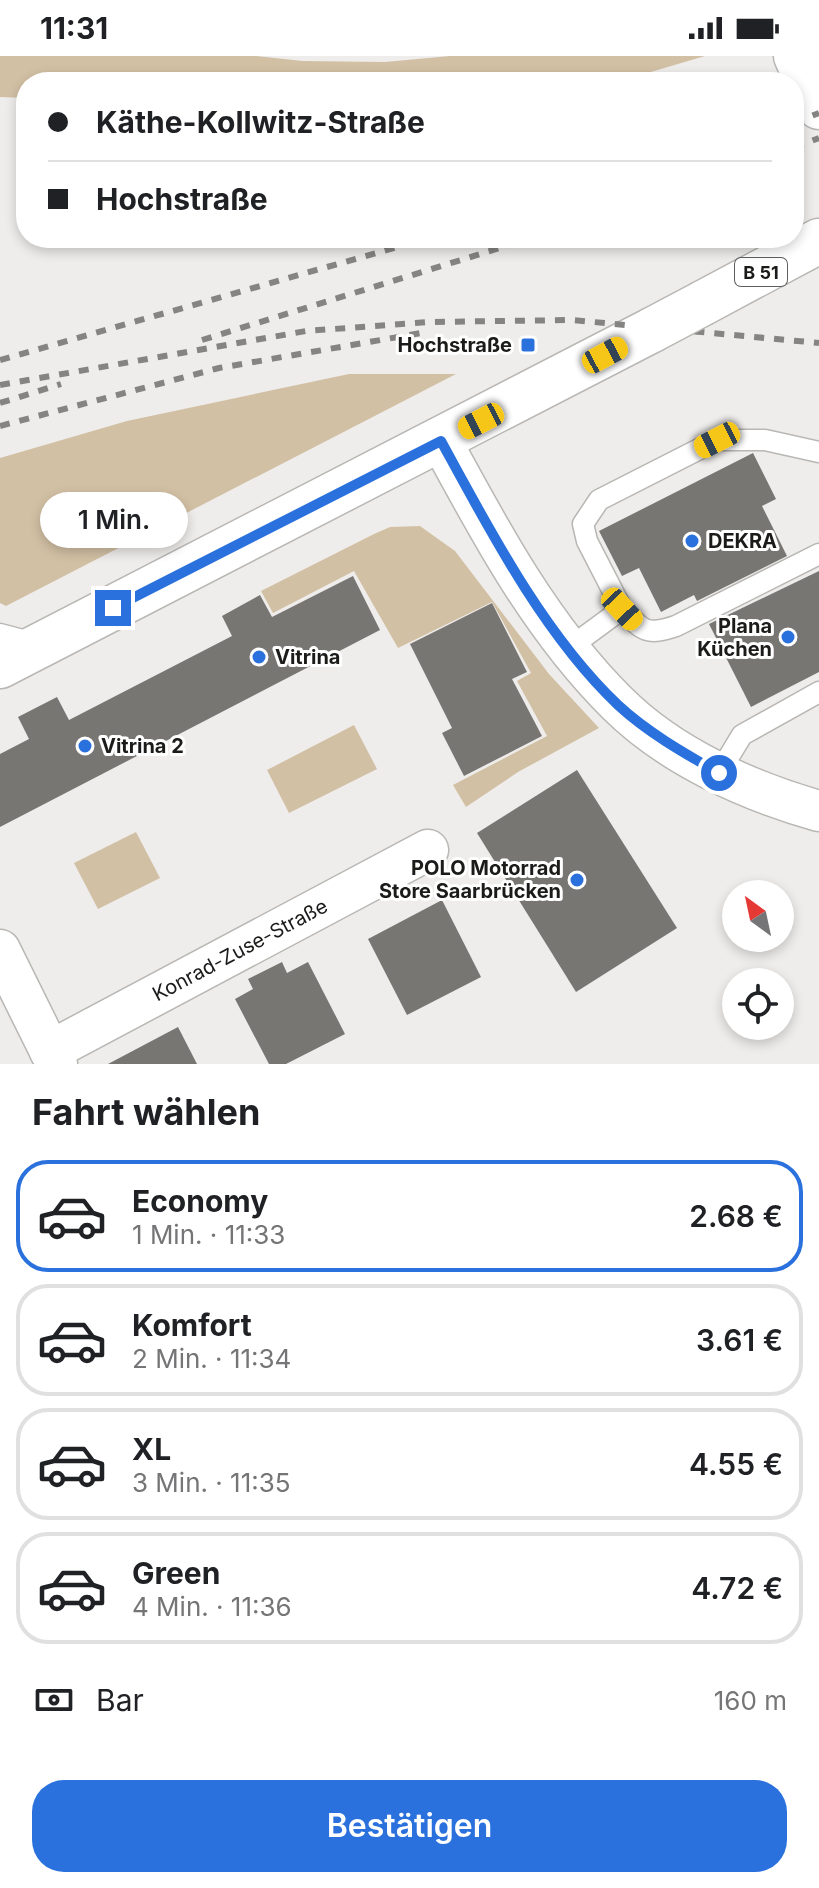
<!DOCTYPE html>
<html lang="de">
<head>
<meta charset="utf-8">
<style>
	body { margin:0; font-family:Inter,sans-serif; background:#f2f2f2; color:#202124; height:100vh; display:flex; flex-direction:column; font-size:30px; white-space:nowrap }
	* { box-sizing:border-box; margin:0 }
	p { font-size:26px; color:#757577 }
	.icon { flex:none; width:44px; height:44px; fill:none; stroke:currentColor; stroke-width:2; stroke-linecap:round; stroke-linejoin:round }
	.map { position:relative; height:1008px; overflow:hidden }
	.details { display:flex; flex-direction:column; background:#fff; flex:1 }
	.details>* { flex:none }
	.hud { position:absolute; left:16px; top:16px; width:788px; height:176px; border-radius:32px; box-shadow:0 4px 12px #0003; display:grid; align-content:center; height:176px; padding:0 32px; background:#fff }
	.needle { width:52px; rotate:327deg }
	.tools { position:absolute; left:722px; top:824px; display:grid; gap:16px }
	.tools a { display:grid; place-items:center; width:72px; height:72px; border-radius:50%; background:#fff; box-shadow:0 4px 12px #0003; font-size:40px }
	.end { position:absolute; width:36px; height:36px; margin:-18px; border:10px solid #2a71dd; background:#fff; box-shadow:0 0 0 4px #fff }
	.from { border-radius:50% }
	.bubble { position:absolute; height:56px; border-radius:28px; background:#fff; box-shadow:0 4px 12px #0003; font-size:26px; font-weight:600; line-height:56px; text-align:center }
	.car { position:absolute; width:24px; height:48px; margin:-24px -12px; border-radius:10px; box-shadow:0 0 6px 2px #0007; background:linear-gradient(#f5c518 24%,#345 0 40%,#f5c518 0 76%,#345 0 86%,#f5c518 0) }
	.hud b { display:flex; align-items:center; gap:28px; height:76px; font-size:30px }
	.hud b+b { border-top:2px solid #e0e0e0 }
	.hud i { width:20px; height:20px; background:#202124 }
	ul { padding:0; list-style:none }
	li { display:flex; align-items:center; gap:24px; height:112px; margin:0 16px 12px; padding:0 16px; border:4px solid #e0e0e0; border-radius:32px }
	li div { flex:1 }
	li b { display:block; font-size:30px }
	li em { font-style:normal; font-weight:600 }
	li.selected { border-color:#2a71dd }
	li>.icon { width:72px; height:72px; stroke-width:1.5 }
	h2 { padding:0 32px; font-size:36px; line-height:96px }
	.pay { display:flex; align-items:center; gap:20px; height:88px; padding:0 32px; font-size:30px }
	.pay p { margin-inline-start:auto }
	.action { display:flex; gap:16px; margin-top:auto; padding:16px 32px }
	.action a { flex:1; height:92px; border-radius:32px; background:#2a71dd; color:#fff; font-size:32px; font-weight:600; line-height:92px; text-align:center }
	.status { display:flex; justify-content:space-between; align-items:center; height:56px; padding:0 40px; background:#fff; direction:ltr }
	.status svg { height:22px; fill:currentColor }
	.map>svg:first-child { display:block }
	.green { fill:#d2c0a4 }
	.building { fill:#777673 }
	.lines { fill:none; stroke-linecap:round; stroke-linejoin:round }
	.lane-casing { stroke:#b8b7b4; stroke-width:23 }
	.street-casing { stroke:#b8b7b4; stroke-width:43 }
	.secondary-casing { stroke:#b8b7b4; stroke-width:47 }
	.primary-casing { stroke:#b8b7b4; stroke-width:47 }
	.lane { stroke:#fff; stroke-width:20 }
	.street { stroke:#fff; stroke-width:40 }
	.secondary { stroke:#fff; stroke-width:44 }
	.primary { stroke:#fff; stroke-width:44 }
	.rail { stroke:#858482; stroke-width:6; stroke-dasharray:10 10; stroke-linecap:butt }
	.primary-bridge-casing { stroke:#b8b7b4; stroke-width:47; stroke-linecap:butt }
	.primary-bridge { stroke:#fff; stroke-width:44 }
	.route { stroke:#2a71dd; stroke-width:10 }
	.poi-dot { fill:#2a71dd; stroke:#fff; stroke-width:3 }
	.labels { text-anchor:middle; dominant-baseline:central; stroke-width:6; stroke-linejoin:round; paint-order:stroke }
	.shield { fill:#fff; stroke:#5f5f5f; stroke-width:2 }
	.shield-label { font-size:18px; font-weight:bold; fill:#1b1b1a }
	.poi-label { font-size:20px; font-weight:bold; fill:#1b1b1a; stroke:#fff; text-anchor:end }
	.street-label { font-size:20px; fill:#1b1b1a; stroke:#fff }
</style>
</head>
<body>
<div class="status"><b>11:31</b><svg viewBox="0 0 49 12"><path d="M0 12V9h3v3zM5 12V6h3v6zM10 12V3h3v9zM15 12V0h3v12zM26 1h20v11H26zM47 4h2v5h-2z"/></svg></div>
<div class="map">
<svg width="819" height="1008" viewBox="0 0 819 1008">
	<rect width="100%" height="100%" fill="#efedeb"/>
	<g class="green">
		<path d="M 0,0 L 256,0 L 303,5 L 385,6 L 450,0 L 705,0 L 617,26 L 26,26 L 26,42 L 0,41 Z"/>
		<path d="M 349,318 L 456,318 L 6,550 L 0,547 L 0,402 L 127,365 Z"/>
		<path d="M 420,470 L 455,495 L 549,618 L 599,672 L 518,716 L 466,751 L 453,729 L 547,680 L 517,625 L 531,617 L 492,546 L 398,592 L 354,515 L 273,557 L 261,535 L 374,478 L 390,471 Z"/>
		<path d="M 354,669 L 377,713 L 289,757 L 267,714 Z"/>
		<path d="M 136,776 L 160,822 L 98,853 L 74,807 Z"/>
	</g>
	<g class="building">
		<path d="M 753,397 L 776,443 L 762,450 L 787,500 L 697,545 L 694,539 L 661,556 L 639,512 L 622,520 L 599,475 Z"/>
		<path d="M 819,515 L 819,616 L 751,651 L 709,568 Z"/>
		<path d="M 353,520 L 380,574 L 0,771 L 0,698 L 29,683 L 18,661 L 57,641 L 69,664 L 232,580 L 222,560 L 260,539 L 272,561 Z"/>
		<path d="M 492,547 L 527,616 L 512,623 L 542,680 L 464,720 L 442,677 L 452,672 L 410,588 Z"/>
		<path d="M 577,714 L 677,872 L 576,936 L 477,777 Z"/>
		<path d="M 442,844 L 481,921 L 407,959 L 368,883 Z"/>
		<path d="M 282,906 L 287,917 L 308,906 L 345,978 L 286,1008 L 269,1008 L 235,943 L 253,933 L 248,923 Z"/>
		<path d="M 178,971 L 197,1008 L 108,1008 Z"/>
	</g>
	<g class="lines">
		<g class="lane-casing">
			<g id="lane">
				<path d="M 622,553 L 587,485 L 583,468 L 599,444 L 717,384 L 765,384 L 819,396"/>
				<path d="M 0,578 L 34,587"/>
				<path d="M 569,592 L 622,553 C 643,575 646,580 676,570 L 819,498"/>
				<path d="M 719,717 L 742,679 L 819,636"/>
			</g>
		</g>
		<g class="street-casing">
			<g id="street">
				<path d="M 441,385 C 490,476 542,573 617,647 C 670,700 748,735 819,755"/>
				<path d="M 0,894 L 50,995"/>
				<path id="s1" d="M 57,1008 L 50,995 L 428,794"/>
			</g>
		</g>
		<g class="secondary-casing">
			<path id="secondary" d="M 796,0 L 819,51"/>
		</g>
		<g class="primary-casing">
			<g id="primary">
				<path d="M 703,247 L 819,185"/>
				<path d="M 0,610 L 652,274"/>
			</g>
		</g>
		<use href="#lane" class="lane"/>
		<use href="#street" class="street"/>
		<use href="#secondary" class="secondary"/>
		<use href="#primary" class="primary"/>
		<g class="rail">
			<path d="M 794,67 L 819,57"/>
			<path d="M 794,92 L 819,82"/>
			<path d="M 202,284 L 532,182"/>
			<path d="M 0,304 L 429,182"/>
			<path d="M 0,329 L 306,275 L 430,266 L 572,264 L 819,287"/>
			<path d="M 0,347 L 61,328"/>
			<path d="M 0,370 L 219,312 L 421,277"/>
		</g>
		<g class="primary-bridge-casing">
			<path id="primary-bridge" d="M 652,274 L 703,247"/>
		</g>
		<use href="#primary-bridge" class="primary-bridge"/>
	</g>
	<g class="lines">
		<path class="route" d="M 113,552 L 441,385 C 489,473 544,579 618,649 C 647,676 684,697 719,717"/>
	</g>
	<g class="poi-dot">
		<rect x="520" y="281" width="16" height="16" rx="4"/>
		<circle cx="692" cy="485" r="8"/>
		<circle cx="788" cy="581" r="8"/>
		<circle cx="259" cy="601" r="8"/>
		<circle cx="85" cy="690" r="8"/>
		<circle cx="577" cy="824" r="8"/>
	</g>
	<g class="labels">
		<rect class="shield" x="735" y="202" width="52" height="28" rx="6"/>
		<g class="shield-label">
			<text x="761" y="216">B 51</text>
		</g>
		<g class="poi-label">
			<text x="512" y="289">Hochstraße</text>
			<text x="708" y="485" text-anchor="start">DEKRA</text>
			<text x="772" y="570">Plana<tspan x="772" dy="23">Küchen</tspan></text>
			<text x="275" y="601" text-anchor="start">Vitrina</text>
			<text x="101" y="690" text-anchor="start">Vitrina 2</text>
			<text x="561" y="812">POLO Motorrad<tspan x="561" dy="23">Store Saarbrücken</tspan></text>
		</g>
		<g class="street-label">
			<text stroke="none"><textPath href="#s1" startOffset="230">Konrad-Zuse-Straße</textPath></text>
		</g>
	</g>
</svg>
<div class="tools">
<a><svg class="needle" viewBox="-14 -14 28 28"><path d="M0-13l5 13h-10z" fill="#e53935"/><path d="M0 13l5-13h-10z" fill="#757577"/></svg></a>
<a><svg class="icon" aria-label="locate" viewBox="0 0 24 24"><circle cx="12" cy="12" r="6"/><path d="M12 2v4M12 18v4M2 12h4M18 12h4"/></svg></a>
</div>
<i class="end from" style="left:719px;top:717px"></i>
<i class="end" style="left:113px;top:552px"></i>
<div class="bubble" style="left:40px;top:436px;width:148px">1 Min.</div>
<i class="car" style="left:605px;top:299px;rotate:62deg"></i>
<i class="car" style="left:481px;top:365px;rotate:243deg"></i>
<i class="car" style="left:717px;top:384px;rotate:243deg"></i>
<i class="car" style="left:622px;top:553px;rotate:137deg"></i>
<div class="hud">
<b><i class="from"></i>Käthe-Kollwitz-Straße</b>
<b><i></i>Hochstraße</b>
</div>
</div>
<section class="details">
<h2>Fahrt wählen</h2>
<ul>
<li class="selected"><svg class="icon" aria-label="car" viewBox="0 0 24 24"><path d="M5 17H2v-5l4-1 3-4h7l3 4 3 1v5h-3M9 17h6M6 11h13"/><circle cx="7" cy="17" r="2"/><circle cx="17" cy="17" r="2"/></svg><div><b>Economy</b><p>1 Min. · 11:33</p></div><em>2.68 €</em></li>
<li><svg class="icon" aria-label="car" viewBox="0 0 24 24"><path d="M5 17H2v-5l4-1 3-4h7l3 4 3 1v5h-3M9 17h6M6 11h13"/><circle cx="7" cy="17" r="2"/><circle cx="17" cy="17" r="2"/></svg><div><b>Komfort</b><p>2 Min. · 11:34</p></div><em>3.61 €</em></li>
<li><svg class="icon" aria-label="car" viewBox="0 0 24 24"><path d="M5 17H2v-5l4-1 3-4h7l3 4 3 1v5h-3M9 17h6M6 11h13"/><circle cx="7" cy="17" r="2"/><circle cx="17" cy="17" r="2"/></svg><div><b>XL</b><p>3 Min. · 11:35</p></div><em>4.55 €</em></li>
<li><svg class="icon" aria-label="car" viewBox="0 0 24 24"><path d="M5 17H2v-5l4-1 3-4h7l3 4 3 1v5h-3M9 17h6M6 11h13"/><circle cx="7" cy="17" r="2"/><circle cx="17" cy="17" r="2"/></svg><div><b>Green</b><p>4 Min. · 11:36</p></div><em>4.72 €</em></li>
</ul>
<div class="pay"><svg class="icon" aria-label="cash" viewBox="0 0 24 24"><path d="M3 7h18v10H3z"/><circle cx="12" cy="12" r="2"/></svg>Bar<p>160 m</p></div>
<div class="action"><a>Bestätigen</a></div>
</section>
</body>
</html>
